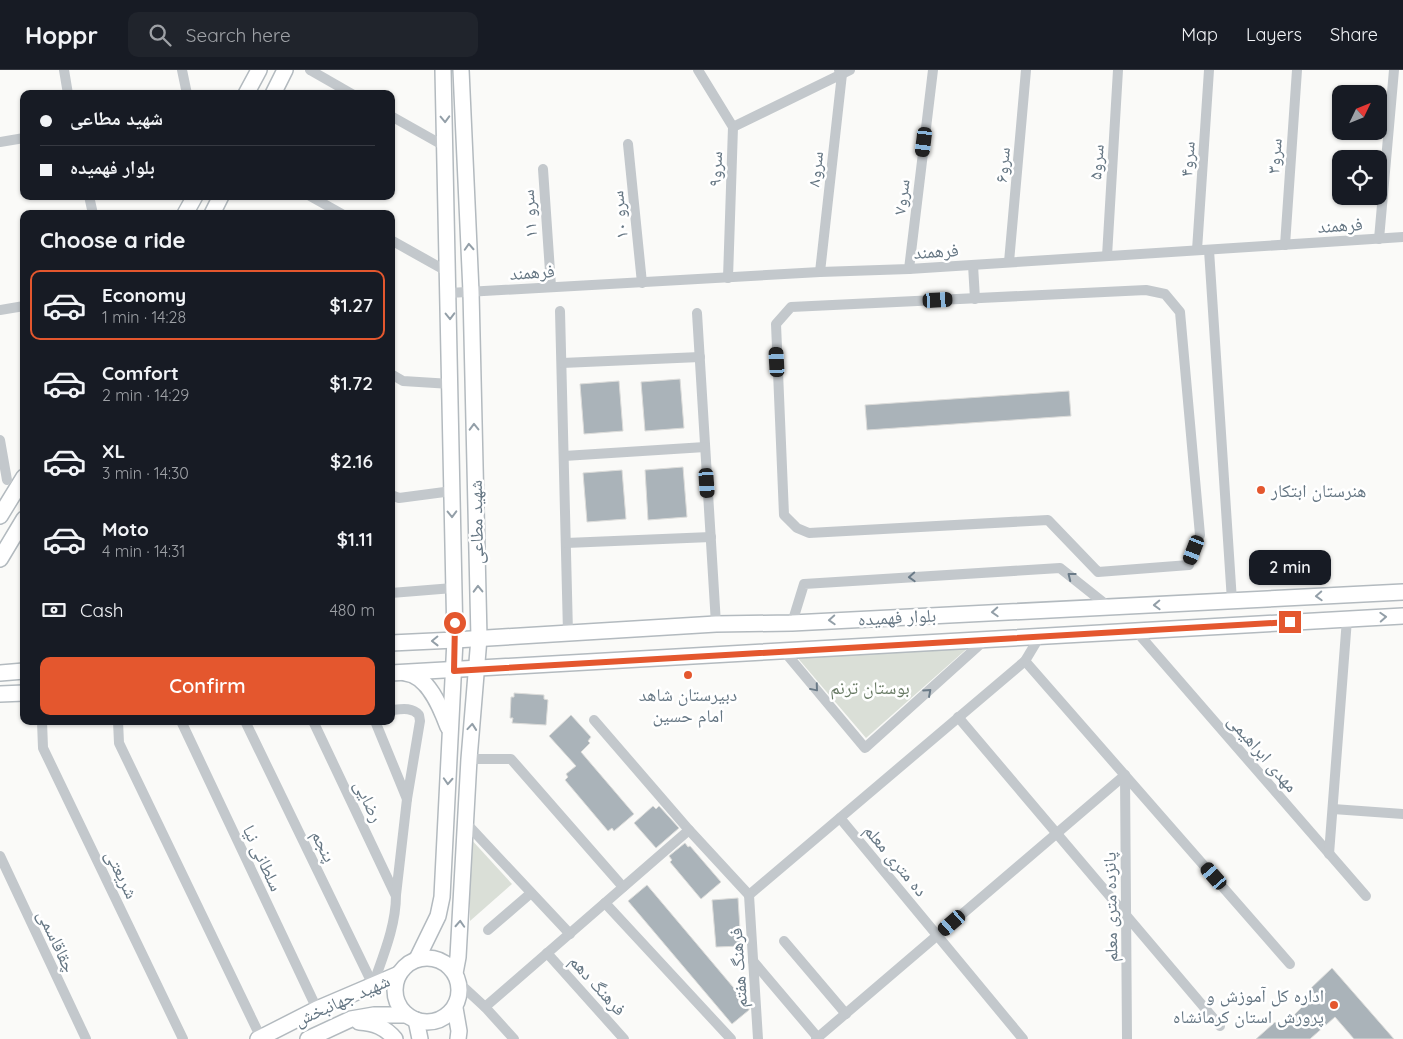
<!DOCTYPE html>
<html lang="en">
<head>
<meta charset="utf-8">
<style>
	body { margin:0; font-family:Quicksand,"Noto Naskh Arabic",sans-serif; background:#20242c; color:#f1f3f6; height:100vh; display:flex; flex-direction:column; font-size:19px; white-space:nowrap }
	* { box-sizing:border-box; margin:0 }
	p { font-size:16px; color:#9ea1a6 }
	.icon { flex:none; width:28px; height:28px; fill:none; stroke:currentColor; stroke-width:2; stroke-linecap:round; stroke-linejoin:round }
	.map { position:relative; flex:1; overflow:hidden }
	.sheet { position:absolute; left:20px; top:140px; width:375px; height:515px; display:flex; flex-direction:column; background:#171b24; border-radius:10px; box-shadow:0 1px 4px #0004 }
	.sheet>* { flex:none }
	.top-card { position:absolute; left:20px; top:20px; width:375px; height:110px; border-radius:10px; box-shadow:0 1px 4px #0004; display:grid; align-content:center; height:110px; padding:0 20px; background:#171b24 }
	.needle { width:32px; rotate:47deg }
	.tools { position:absolute; left:1332px; top:15px; display:grid; gap:10px }
	.tools a { display:grid; place-items:center; width:55px; height:55px; border-radius:10px; background:#171b24; box-shadow:0 1px 4px #0004; font-size:25px }
	.end { position:absolute; width:22px; height:22px; margin:-11px; border:6px solid #e4572e; background:#fff; box-shadow:0 0 0 2px #fff }
	.from { border-radius:50% }
	.bubble { position:absolute; height:35px; border-radius:10px; background:#171b24; box-shadow:0 1px 4px #0004; font-size:16px; font-weight:600; line-height:35px; text-align:center }
	.car { position:absolute; width:15px; height:30px; margin:-15px -8px; border-radius:6px; box-shadow:0 0 4px 1px #0007; background:linear-gradient(#222 24%,#8ab4d8 0 40%,#222 0 76%,#8ab4d8 0 86%,#222 0) }
	.top-card b { display:flex; align-items:center; gap:18px; height:48px; font-size:19px }
	.top-card b+b { border-top:1px solid #363941 }
	.top-card i { width:12px; height:12px; background:#f1f3f6 }
	ul { padding:0; list-style:none }
	li { display:flex; align-items:center; gap:15px; height:70px; margin:0 10px 8px; padding:0 10px; border:2px solid transparent; border-radius:10px }
	li div { flex:1 }
	li b { display:block; font-size:19px }
	li em { font-style:normal; font-weight:600 }
	li.on { border-color:#e4572e }
	li>.icon { width:45px; height:45px; stroke-width:1.5 }
	h2 { padding:0 20px; font-size:22px; line-height:60px }
	.pay { display:flex; align-items:center; gap:12px; height:55px; padding:0 20px; font-size:19px }
	.pay p { margin-inline-start:auto }
	.action { display:flex; gap:10px; margin-top:auto; padding:10px 20px }
	.action a { flex:1; height:58px; border-radius:10px; background:#e4572e; color:#fff; font-size:20px; font-weight:600; line-height:58px; text-align:center }
	header { display:flex; align-items:center; gap:30px; box-sizing:border-box; height:70px; padding:0 25px; background:#171b24; border-bottom:1px solid #363941 }
	header strong { font-size:24px }
	nav { display:flex; gap:28px; margin-inline-start:auto; font-size:18px }
	.search { width:350px; height:45px; background:#20242c; display:flex; align-items:center; gap:12px; box-sizing:border-box; padding:0 18px; border-radius:10px; color:#9ea1a6; font-size:19px }
	.map>svg:first-child { display:block }
	.green { fill:#dadfd7 }
	.building { fill:#aab3b9; stroke:#dcdcda }
	.lines { fill:none; stroke-linecap:round; stroke-linejoin:round }
	.secondary-casing { stroke:#b3babf; stroke-width:18 }
	.street { stroke:#c3c8cc; stroke-width:10 }
	.secondary { stroke:#fff; stroke-width:15 }
	.oneway { stroke:#939fa8 }
	.oneway2 { stroke:#6a7a87 }
	.route { stroke:#e4572e; stroke-width:6 }
	.poi-dot { fill:#e4572e; stroke:#fff; stroke-width:2 }
	.labels { text-anchor:middle; dominant-baseline:central; stroke-width:5; stroke-linejoin:round; paint-order:stroke }
	.street-label { font-size:18px; fill:#657683; stroke:#fff }
	.poi-label { font-size:18px; fill:#657683; stroke:#fff; text-anchor:start }
	.park-label { font-size:18px; fill:#687a64; stroke:#fff }
</style>
</head>
<body>
<header>
<strong>Hoppr</strong>
<div class="search"><svg class="icon" aria-label="search" viewBox="0 0 24 24"><circle cx="10" cy="10" r="6"/><path d="M15 15l6 6"/></svg>Search here</div>
<nav><a>Map</a><a>Layers</a><a>Share</a></nav>
</header>
<div class="map">
<svg width="1403" height="969" viewBox="0 0 1403 969">
	<rect width="100%" height="100%" fill="#fafaf8"/>
	<g class="green">
		<path d="M 970,576 L 866,668 L 796,586 Z"/>
		<path d="M 469,767 L 512,814 L 470,851 Z"/>
	</g>
	<g class="building">
		<path d="M 680,309 L 684,358 L 645,361 L 641,312 Z"/>
		<path d="M 619,311 L 623,361 L 584,364 L 580,314 Z"/>
		<path d="M 1069,321 L 1071,346 L 867,360 L 865,335 Z"/>
		<path d="M 683,397 L 687,447 L 648,450 L 645,400 Z"/>
		<path d="M 622,400 L 626,449 L 587,452 L 583,403 Z"/>
		<path d="M 514,623 L 544,625 L 544,629 L 548,630 L 546,655 L 512,653 L 513,648 L 510,648 L 511,627 L 514,627 Z"/>
		<path d="M 571,645 L 591,667 L 588,671 L 590,673 L 581,682 L 634,744 L 614,761 L 612,758 L 608,761 L 565,710 L 568,707 L 566,704 L 576,696 L 549,666 Z"/>
		<path d="M 653,736 L 656,739 L 659,736 L 679,758 L 656,778 L 634,753 Z"/>
		<path d="M 685,773 L 688,777 L 690,776 L 721,812 L 701,829 L 670,792 L 672,790 L 669,786 Z"/>
		<path d="M 647,815 L 749,936 L 749,940 L 732,954 L 628,831 Z"/>
		<path d="M 738,828 L 741,876 L 716,877 L 712,830 Z"/>
		<path d="M 1332,898 L 1394,969 L 1354,969 L 1335,947 L 1310,969 L 1256,969 L 1275,952 L 1281,958 L 1315,924 L 1310,919 Z"/>
	</g>
	<g class="lines">
		<g class="secondary-casing">
			<g id="secondary">
				<path d="M 246,24 L 259,0"/>
				<path d="M 273,24 L 285,0"/>
				<path d="M 185,144 L 195,126"/>
				<path d="M 212,144 L 221,126"/>
				<path d="M 0,446 L 24,407"/>
				<path d="M 0,489 L 24,449"/>
				<path d="M 391,573 L 455,570 L 716,554 L 792,553 L 1403,522"/>
				<path d="M 0,603 L 24,601"/>
				<path d="M 391,603 L 1403,546"/>
				<path d="M 405,603 C 428,605 441,638 448,657"/>
				<path d="M 0,624 L 24,623"/>
				<circle cx="427" cy="920" r="32"/>
				<path d="M 417,889 L 438,846 L 442,827 L 455,570 L 443,0"/>
				<path d="M 455,903 L 458,887 L 469,689 L 479,568 L 471,222 L 461,0"/>
				<path d="M 455,938 L 459,961 L 458,969"/>
				<path d="M 416,950 L 420,969"/>
				<path d="M 359,952 C 374,953 385,957 395,969"/>
				<path d="M 258,969 L 317,939 L 399,904"/>
				<path d="M 308,969 L 351,949 L 374,945 L 407,945"/>
			</g>
		</g>
		<g class="street">
			<path d="M 64,0 L 68,24"/>
			<path d="M 182,0 L 187,24"/>
			<path d="M 310,0 L 352,24"/>
			<path d="M 698,0 L 733,57 L 728,208"/>
			<path d="M 391,46 L 446,77"/>
			<path d="M 733,57 L 850,0"/>
			<path d="M 0,72 L 24,68"/>
			<path d="M 628,74 L 642,213"/>
			<path d="M 543,99 L 551,216"/>
			<path d="M 89,126 L 93,144"/>
			<path d="M 310,126 L 342,144"/>
			<path d="M 1379,169 L 1394,0"/>
			<path d="M 391,170 L 448,202"/>
			<path d="M 1285,175 L 1297,0"/>
			<path d="M 1197,180 L 1209,0"/>
			<path d="M 1209,180 L 1232,531"/>
			<path d="M 1107,186 L 1118,0"/>
			<path d="M 1009,192 L 1026,0"/>
			<path d="M 973,195 L 975,229"/>
			<path d="M 909,199 L 933,0"/>
			<path d="M 820,202 L 842,4 L 839,0"/>
			<path d="M 1146,220 L 1165,224 L 1180,242 L 1200,465 L 1189,495 L 1098,502 L 1048,450 L 809,463 L 797,458 L 784,445 L 776,254 L 791,237 Z"/>
			<path d="M 449,223 L 820,202 L 909,199 L 1403,167"/>
			<path d="M 0,240 L 24,236"/>
			<path d="M 560,241 L 568,563"/>
			<path d="M 697,243 L 716,554"/>
			<path d="M 562,293 L 700,287"/>
			<path d="M 391,304 L 403,311 L 451,314"/>
			<path d="M 0,370 L 7,410"/>
			<path d="M 564,386 L 705,377"/>
			<path d="M 391,425 L 399,428 L 452,421"/>
			<path d="M 566,473 L 711,467"/>
			<path d="M 391,523 L 453,518"/>
			<path d="M 792,553 L 804,514 L 1060,498 L 1109,537"/>
			<path d="M 1136,561 L 1366,826"/>
			<path d="M 784,581 L 865,678 L 986,569"/>
			<path d="M 1025,591 L 1290,894"/>
			<path d="M 958,647 L 1220,956"/>
			<path d="M 594,650 L 689,760 L 749,825"/>
			<path d="M 42,651 L 43,678 L 183,969"/>
			<path d="M 118,651 L 119,673 L 261,968"/>
			<path d="M 181,651 L 317,939"/>
			<path d="M 245,651 L 373,915"/>
			<path d="M 313,651 L 395,824"/>
			<path d="M 375,651 L 407,729"/>
			<path d="M 469,689 L 511,689 L 623,817"/>
			<path d="M 1125,705 L 1127,969"/>
			<path d="M 1333,739 L 1403,744"/>
			<path d="M 840,748 L 1023,969"/>
			<path d="M 466,753 L 570,864"/>
			<path d="M 1329,784 L 1347,549"/>
			<path d="M 0,786 L 86,969"/>
			<path d="M 749,825 L 1025,591 L 1040,566"/>
			<path d="M 749,825 L 758,969"/>
			<path d="M 605,833 L 731,969"/>
			<path d="M 488,860 L 531,823"/>
			<path d="M 784,871 L 846,944"/>
			<path d="M 547,883 L 624,969"/>
			<path d="M 753,891 L 819,969"/>
			<path d="M 459,913 L 485,937 L 514,969"/>
			<path d="M 373,915 C 383,886 396,856 396,825 L 407,729 L 420,651 L 419,645 C 412,637 402,639 391,640"/>
			<path d="M 485,937 L 689,760"/>
			<path d="M 816,969 L 1125,705"/>
		</g>
		<use href="#secondary" class="secondary"/>
	</g>
	<defs><path id="oneway-chevron" d="M-2-3.5L2.5 0L-2 3.5" fill="none" stroke-width="1.6" stroke-linecap="round" stroke-linejoin="round" transform="scale(1.25)"/></defs>
	<g class="oneway">
		<use href="#oneway-chevron" transform="translate(445 49) rotate(88)"/>
		<use href="#oneway-chevron" transform="translate(469 177) rotate(-93)"/>
		<use href="#oneway-chevron" transform="translate(450 246) rotate(89)"/>
		<use href="#oneway-chevron" transform="translate(474 357) rotate(-91)"/>
		<use href="#oneway-chevron" transform="translate(452 444) rotate(89)"/>
		<use href="#oneway-chevron" transform="translate(478 519) rotate(-91)"/>
		<use href="#oneway-chevron" transform="translate(1319 526) rotate(177)"/>
		<use href="#oneway-chevron" transform="translate(1157 535) rotate(178)"/>
		<use href="#oneway-chevron" transform="translate(995 542) rotate(177)"/>
		<use href="#oneway-chevron" transform="translate(1383 547) rotate(-3)"/>
		<use href="#oneway-chevron" transform="translate(832 550) rotate(177)"/>
		<use href="#oneway-chevron" transform="translate(435 571) rotate(179)"/>
		<use href="#oneway-chevron" transform="translate(472 657) rotate(-85)"/>
		<use href="#oneway-chevron" transform="translate(448 711) rotate(93)"/>
		<use href="#oneway-chevron" transform="translate(460 854) rotate(-87)"/>
	</g>
	<g class="oneway2">
		<use href="#oneway-chevron" transform="translate(1071 506) rotate(-142)"/>
		<use href="#oneway-chevron" transform="translate(912 507) rotate(177)"/>
		<use href="#oneway-chevron" transform="translate(815 618) rotate(50)"/>
		<use href="#oneway-chevron" transform="translate(928 622) rotate(-42)"/>
	</g>
	<g class="lines">
		<path class="route" d="M 455,553 L 454,601 L 1290,552"/>
	</g>
	<g class="poi-dot">
		<circle cx="1261" cy="420" r="5"/>
		<circle cx="688" cy="605" r="5"/>
		<circle cx="1334" cy="935" r="5"/>
	</g>
	<g class="labels">
		<g class="street-label">
			<text transform="translate(1274 86) rotate(-86)">سرو۳</text>
			<text transform="translate(1187 89) rotate(-86)">سرو۴</text>
			<text transform="translate(1096 92) rotate(-86)">سرو۵</text>
			<text transform="translate(1002 95) rotate(-85)">سرو۶</text>
			<text transform="translate(715 99) rotate(-88)">سرو۹</text>
			<text transform="translate(815 99) rotate(-84)">سرو۸</text>
			<text transform="translate(901 127) rotate(-83)">سرو۷</text>
			<text transform="translate(529 144) rotate(-94)">۱۱ سرو</text>
			<text transform="translate(619 145) rotate(-96)">سرو ۱۰</text>
			<text transform="translate(1340 155) rotate(-4)">فرهمند</text>
			<text transform="translate(936 181) rotate(-4)">فرهمند</text>
			<text transform="translate(532 202) rotate(-4)">فرهمند</text>
			<text transform="translate(476 452) rotate(-91)">شهید مطاعی</text>
			<text transform="translate(897 547) rotate(-3)">بلوار فهمیده</text>
			<text transform="translate(1263 683) rotate(49)">مهدی ابراهیمی</text>
			<text transform="translate(369 731) rotate(65)">رضایی</text>
			<text transform="translate(324 776) rotate(64)">پنجم</text>
			<text transform="translate(263 788) rotate(65)">سلطانی نیا</text>
			<text transform="translate(896 790) rotate(50)">ده متری معلم</text>
			<text transform="translate(122 804) rotate(64)">شریعتی</text>
			<text transform="translate(1110 837) rotate(-91)">پانزده متری معلم</text>
			<text transform="translate(57 871) rotate(65)">چقاقاسمی</text>
			<text transform="translate(738 898) rotate(-94)">فرهنگ هفتم</text>
			<text transform="translate(598 915) rotate(48)">فرهنگ دهم</text>
			<text transform="translate(342 930) rotate(-24)">شهید جهانبخش</text>
		</g>
		<g class="poi-label">
			<text x="1271" y="420">هنرستان ابتکار</text>
			<text x="688" y="624" text-anchor="middle">دبیرستان شاهد<tspan x="688" dy="21">امام حسین</tspan></text>
			<text x="1324" y="925" text-anchor="end">اداره کل آموزش و<tspan x="1324" dy="21">پرورش استان کرمانشاه</tspan></text>
		</g>
		<g class="park-label">
			<text x="870" y="617">بوستان ترنم</text>
		</g>
	</g>
</svg>
<div class="tools">
<a><svg class="needle" viewBox="-14 -14 28 28"><path d="M0-13l5 13h-10z" fill="#e53935"/><path d="M0 13l5-13h-10z" fill="#9ea1a6"/></svg></a>
<a><svg class="icon" aria-label="locate" viewBox="0 0 24 24"><circle cx="12" cy="12" r="6"/><path d="M12 2v4M12 18v4M2 12h4M18 12h4"/></svg></a>
</div>
<i class="end from" style="left:455px;top:553px"></i>
<i class="end" style="left:1290px;top:552px"></i>
<div class="bubble" style="left:1249px;top:480px;width:82px">2 min</div>
<i class="car" style="left:924px;top:72px;rotate:187deg"></i>
<i class="car" style="left:938px;top:230px;rotate:87deg"></i>
<i class="car" style="left:777px;top:292px;rotate:357deg"></i>
<i class="car" style="left:707px;top:413px;rotate:176deg"></i>
<i class="car" style="left:1194px;top:480px;rotate:201deg"></i>
<i class="car" style="left:1214px;top:806px;rotate:319deg"></i>
<i class="car" style="left:952px;top:853px;rotate:229deg"></i>
<div class="top-card">
<b><i class="from"></i>شهید مطاعی</b>
<b><i></i>بلوار فهمیده</b>
</div>
<section class="sheet">
<h2>Choose a ride</h2>
<ul>
<li class="on"><svg class="icon" aria-label="car" viewBox="0 0 24 24"><path d="M5 17H2v-5l4-1 3-4h7l3 4 3 1v5h-3M9 17h6M6 11h13"/><circle cx="7" cy="17" r="2"/><circle cx="17" cy="17" r="2"/></svg><div><b>Economy</b><p>1 min · 14:28</p></div><em>$1.27</em></li>
<li><svg class="icon" aria-label="car" viewBox="0 0 24 24"><path d="M5 17H2v-5l4-1 3-4h7l3 4 3 1v5h-3M9 17h6M6 11h13"/><circle cx="7" cy="17" r="2"/><circle cx="17" cy="17" r="2"/></svg><div><b>Comfort</b><p>2 min · 14:29</p></div><em>$1.72</em></li>
<li><svg class="icon" aria-label="car" viewBox="0 0 24 24"><path d="M5 17H2v-5l4-1 3-4h7l3 4 3 1v5h-3M9 17h6M6 11h13"/><circle cx="7" cy="17" r="2"/><circle cx="17" cy="17" r="2"/></svg><div><b>XL</b><p>3 min · 14:30</p></div><em>$2.16</em></li>
<li><svg class="icon" aria-label="car" viewBox="0 0 24 24"><path d="M5 17H2v-5l4-1 3-4h7l3 4 3 1v5h-3M9 17h6M6 11h13"/><circle cx="7" cy="17" r="2"/><circle cx="17" cy="17" r="2"/></svg><div><b>Moto</b><p>4 min · 14:31</p></div><em>$1.11</em></li>
</ul>
<div class="pay"><svg class="icon" aria-label="cash" viewBox="0 0 24 24"><path d="M3 7h18v10H3z"/><circle cx="12" cy="12" r="2"/></svg>Cash<p>480 m</p></div>
<div class="action"><a>Confirm</a></div>
</section>
</div>
</body>
</html>
